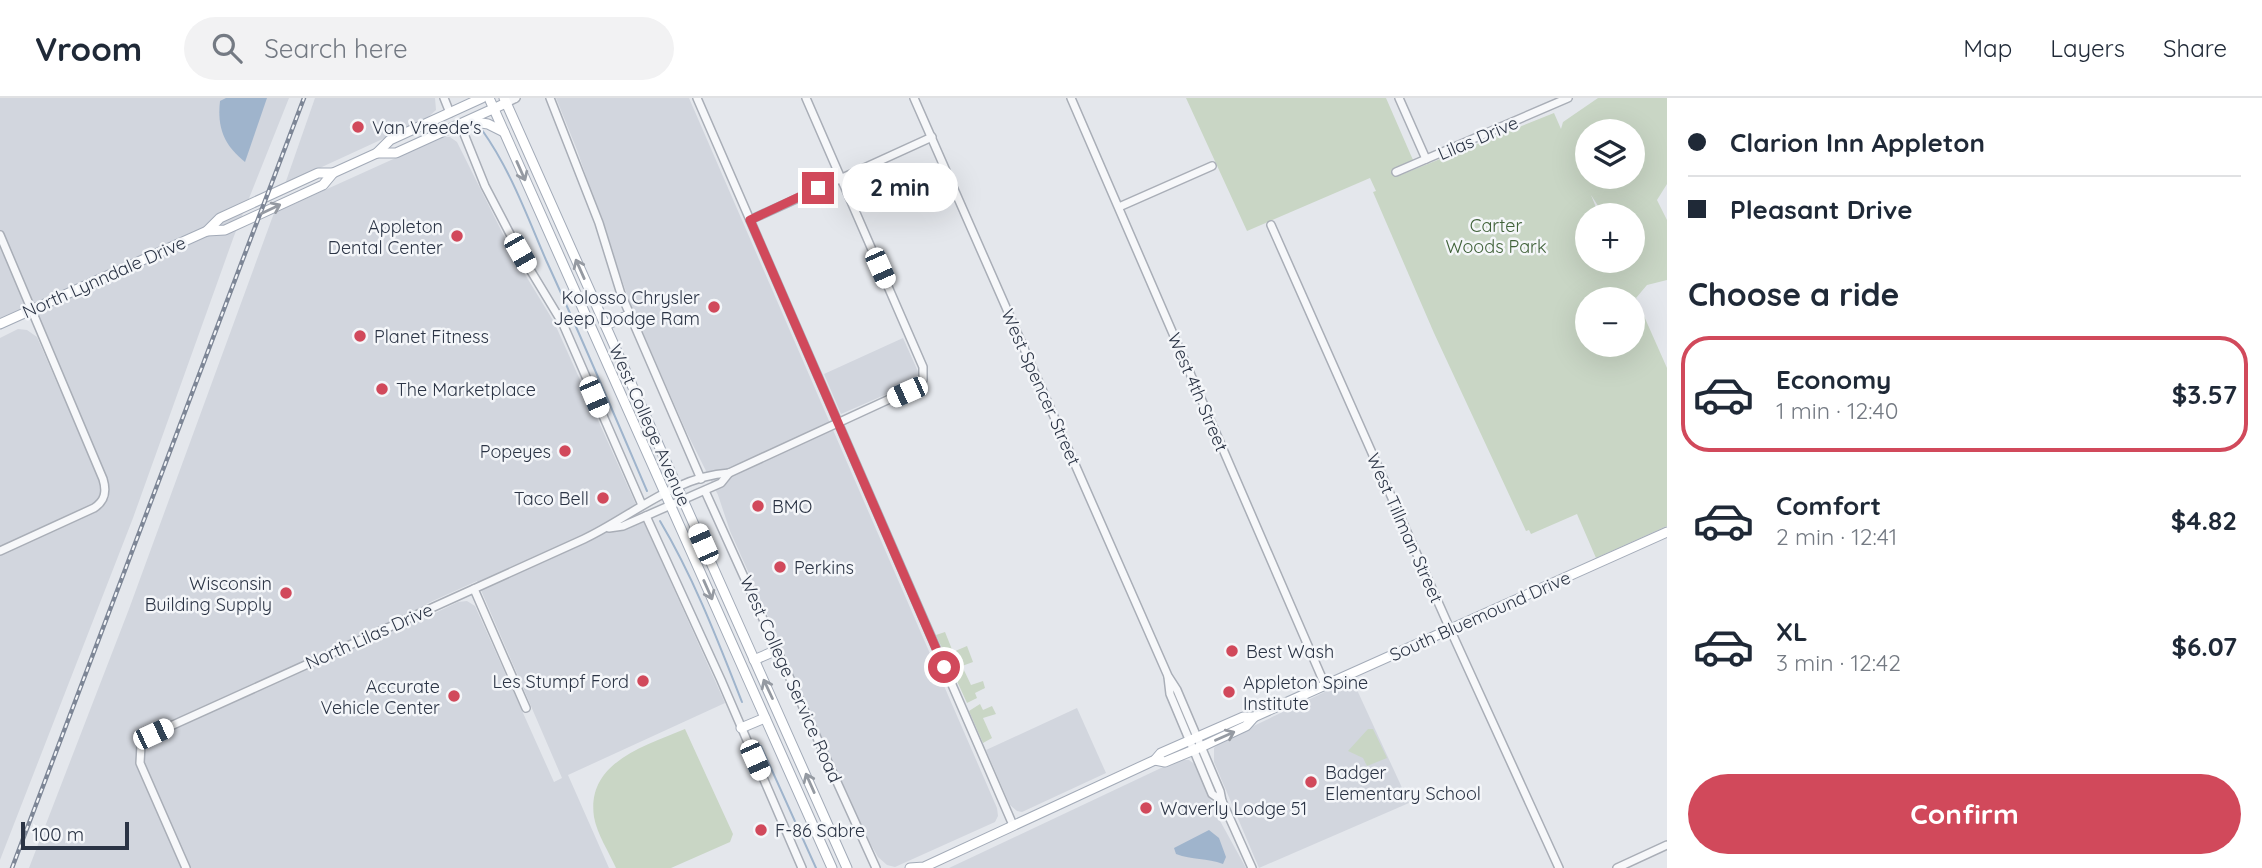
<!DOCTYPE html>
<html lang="en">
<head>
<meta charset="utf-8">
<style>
	body { margin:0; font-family:Quicksand,sans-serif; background:#f2f2f3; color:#1f2937; height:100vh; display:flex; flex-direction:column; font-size:26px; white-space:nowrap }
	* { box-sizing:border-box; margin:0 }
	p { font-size:23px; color:#747a83 }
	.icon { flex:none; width:38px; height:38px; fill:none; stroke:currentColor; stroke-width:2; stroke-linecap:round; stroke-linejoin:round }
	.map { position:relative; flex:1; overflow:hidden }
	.panel { display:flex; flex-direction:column; background:#fff; width:595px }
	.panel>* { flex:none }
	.banner { display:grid; align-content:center; height:154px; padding:0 21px; background:#fff }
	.controls { position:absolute; left:1575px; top:21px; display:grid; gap:14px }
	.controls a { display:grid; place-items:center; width:70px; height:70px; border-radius:50%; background:#fff; box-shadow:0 7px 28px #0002; font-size:35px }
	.scale { position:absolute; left:21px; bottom:18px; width:108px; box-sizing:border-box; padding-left:7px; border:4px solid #2b3445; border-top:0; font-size:19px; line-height:24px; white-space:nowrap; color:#2b3445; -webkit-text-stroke:5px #f4f6f9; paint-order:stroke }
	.end { position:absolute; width:32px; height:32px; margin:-16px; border:9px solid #d1495b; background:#fff; box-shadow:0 0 0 4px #fff }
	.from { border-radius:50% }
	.bubble { position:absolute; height:49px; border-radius:24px; background:#fff; box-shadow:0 7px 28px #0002; font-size:23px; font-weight:800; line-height:49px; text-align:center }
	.car { position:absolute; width:21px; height:42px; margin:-21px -10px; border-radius:9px; box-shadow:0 0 5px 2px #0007; background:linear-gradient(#fff 24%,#345 0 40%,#fff 0 76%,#345 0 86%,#fff 0) }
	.banner b { display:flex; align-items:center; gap:24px; height:66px; font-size:26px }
	.banner b+b { border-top:2px solid #e0e1e3 }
	.banner i { width:18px; height:18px; background:#1f2937 }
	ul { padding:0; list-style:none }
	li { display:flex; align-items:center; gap:21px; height:116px; margin:0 14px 10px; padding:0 7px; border:4px solid transparent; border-radius:28px }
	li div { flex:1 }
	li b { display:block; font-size:26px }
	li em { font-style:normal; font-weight:800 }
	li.on { border-color:#d1495b }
	li>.icon { width:63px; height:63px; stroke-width:1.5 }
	h2 { padding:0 21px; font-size:32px; line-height:84px }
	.button { display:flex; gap:14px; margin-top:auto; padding:14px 21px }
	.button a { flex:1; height:80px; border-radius:42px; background:#d1495b; color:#fff; font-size:28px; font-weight:800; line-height:80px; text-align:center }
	header { display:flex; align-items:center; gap:42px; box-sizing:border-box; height:98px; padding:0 35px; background:#fff; border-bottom:2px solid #e0e1e3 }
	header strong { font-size:33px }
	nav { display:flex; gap:38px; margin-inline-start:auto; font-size:24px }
	.search { width:490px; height:63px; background:#f2f2f3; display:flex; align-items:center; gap:18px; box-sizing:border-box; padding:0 24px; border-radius:38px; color:#747a83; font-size:26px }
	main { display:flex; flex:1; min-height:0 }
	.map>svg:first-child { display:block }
	.built { fill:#d2d6de; fill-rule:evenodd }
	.green { fill:#c9d6c5; fill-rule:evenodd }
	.water { fill:#9fb4cc }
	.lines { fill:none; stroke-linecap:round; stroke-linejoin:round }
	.stream { stroke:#9fb4cc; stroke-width:2 }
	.minor-casing { stroke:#a9aeb7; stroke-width:10 }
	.major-casing { stroke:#a3abb8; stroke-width:11 }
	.minor { stroke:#f7f8fa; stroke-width:7 }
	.major { stroke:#fff; stroke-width:9 }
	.rail-casing { stroke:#7d8696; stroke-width:4.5 }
	.rail { stroke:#f4f6f9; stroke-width:2; stroke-dasharray:5; stroke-linecap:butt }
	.oneway { stroke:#959aa2 }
	.route { stroke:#d1495b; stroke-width:9 }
	.poi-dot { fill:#d1495b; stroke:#f4f6f9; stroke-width:2.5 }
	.labels { text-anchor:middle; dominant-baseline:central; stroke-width:5; stroke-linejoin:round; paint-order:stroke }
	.poi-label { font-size:18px; fill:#2b3445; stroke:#f4f6f9; text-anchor:start }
	.street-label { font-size:18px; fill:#2b3445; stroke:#f4f6f9 }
	.park-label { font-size:18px; fill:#3f6138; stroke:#f4f6f9 }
</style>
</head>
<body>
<header>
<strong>Vroom</strong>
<div class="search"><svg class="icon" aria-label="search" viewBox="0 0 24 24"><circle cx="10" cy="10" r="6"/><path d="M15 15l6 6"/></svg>Search here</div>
<nav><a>Map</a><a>Layers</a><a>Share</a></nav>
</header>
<main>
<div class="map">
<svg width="1667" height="770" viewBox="0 0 1667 770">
	<rect width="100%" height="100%" fill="#e4e7ec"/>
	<g class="built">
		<path d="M 0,0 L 289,0 L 234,138 L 133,420 L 0,762 L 0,240 L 18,231 L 27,232 L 37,239 L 60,292 L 61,278 L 32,211 L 0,226 Z"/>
		<path d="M 315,0 L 435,0 L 436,12 L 426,21 L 285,86 Z"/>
		<path d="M 556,0 L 689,0 L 997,710 L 998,718 L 995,724 L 895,769 L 887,767 L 878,759 L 866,738 L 730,433 L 718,397 L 687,335 L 631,208 L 577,52 Z"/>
		<path d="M 442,39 L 450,39 L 457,44 L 515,160 L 554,224 L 725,605 L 568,677 L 609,770 L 29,770 L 129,511 L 274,115 ZM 477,483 L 562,680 L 554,684 L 475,508 L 467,503 L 458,504 L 431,517 L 426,506 Z"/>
		<path d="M 903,240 L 920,278 L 919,282 L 841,316 L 824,276 Z"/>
		<path d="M 1352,581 L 1409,705 L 1259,770 L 1214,664 L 1214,650 L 1222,643 Z"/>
		<path d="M 1077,610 L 1106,675 L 1022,714 L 1017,713 L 1010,707 L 986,652 Z"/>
		<path d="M 1178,662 L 1189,662 L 1196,667 L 1219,721 L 1246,770 L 949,770 Z"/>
	</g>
	<g class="green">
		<path d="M 1186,0 L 1386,0 L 1413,62 L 1394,71 L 1398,78 L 1554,15 L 1561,31 L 1563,24 L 1598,0 L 1667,0 L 1667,86 L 1657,102 L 1667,122 L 1667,182 L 1647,187 L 1636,200 L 1667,270 L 1667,428 L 1596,460 L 1577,416 L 1531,436 L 1529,432 L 1526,433 L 1434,235 L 1373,94 L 1376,93 L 1370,80 L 1247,133 ZM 1587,33 L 1633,33 L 1633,79 L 1587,79 ZM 1591,97 L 1604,117 L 1633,117 L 1633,163 L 1587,163 L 1587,117 L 1599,117 ZM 1587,201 L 1633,201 L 1633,247 L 1587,247 Z"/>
		<path d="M 945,534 L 953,554 L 967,548 L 973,564 L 962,568 L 971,587 L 983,583 L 985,590 L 975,595 L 977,600 L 967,605 L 936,537 Z"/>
		<path d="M 980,606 L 983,612 L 992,608 L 996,616 L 983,620 L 992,640 L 983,645 L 969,613 Z"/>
		<path d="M 685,631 L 733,736 L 730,744 L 671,770 L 616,770 C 609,754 597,736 594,719 C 586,664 645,648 685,631 Z"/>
		<path d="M 1368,631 L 1373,631 L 1387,660 L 1367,668 L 1363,660 L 1348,653 Z"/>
	</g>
	<g class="water">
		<path d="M 226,0 L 267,0 L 245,64 C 224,47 217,30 220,3 Z"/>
		<path d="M 1209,732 L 1219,740 L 1226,759 L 1223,766 C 1207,760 1192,762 1176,756 L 1174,750 Z"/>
	</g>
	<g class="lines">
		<g class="stream">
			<path d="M 482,32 C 510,71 527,118 546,162 C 581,238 614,316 647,393"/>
			<path d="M 660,423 C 694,480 718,543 742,604"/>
			<path d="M 761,648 L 816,770"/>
		</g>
		<g class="minor-casing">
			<g id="minor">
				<path d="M 444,0 L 450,15"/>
				<path d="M 550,0 L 599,125 L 621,196 L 701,381"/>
				<path d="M 697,0 L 1013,727"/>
				<path d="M 914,0 L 1168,578 L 1177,592 L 1220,693 L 1222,703 L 1252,770"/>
				<path d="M 1071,0 L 1325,587"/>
				<path d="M 1399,0 L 1426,61"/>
				<path d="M 506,5 L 516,0"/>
				<path d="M 460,26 L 485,88 L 520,155 L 563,226 L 642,407"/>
				<path d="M 1396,74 L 1568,0"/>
				<path d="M 1119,109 L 1212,68"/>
				<path d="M 750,122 L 932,39"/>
				<path d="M 1271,127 L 1450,531 L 1559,770"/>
				<path d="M 0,137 L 103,381 C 107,394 105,403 94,410 L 0,453"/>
				<path d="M 705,393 L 876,770"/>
				<path d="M 646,418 L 721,582 L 802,770"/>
				<path d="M 609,430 L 623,428 L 721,385 L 729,375"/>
				<path d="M 474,491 L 526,610"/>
				<path d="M 1168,579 L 1170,596 L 1212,696 L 1222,703"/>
				<path d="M 186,770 L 140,665 L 141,647 L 153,636 L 584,441 C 631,419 675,378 729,375 L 920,287 L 923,282 L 923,269 L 806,0"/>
				<path d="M 1617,770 L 1667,747"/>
			</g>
		</g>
		<g class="major-casing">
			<g id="major">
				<path d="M 489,0 L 832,770"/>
				<path d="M 504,0 L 847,770"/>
				<path d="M 469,23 L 488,26 L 504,34"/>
				<path d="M 377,55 L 396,55 L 506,5"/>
				<path d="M 207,133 L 225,132 L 323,87 L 333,75"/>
				<path d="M 0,226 L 207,133 L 220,120 L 318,75 L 333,75 L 377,55 L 390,42 L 482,0"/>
				<path d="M 606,227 L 629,217"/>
				<path d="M 754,562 L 777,552"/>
				<path d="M 741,630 L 765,620"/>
				<path d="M 1155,662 L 1165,664 L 1201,649 L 1246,628 L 1254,619"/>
				<path d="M 910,770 L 924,769 L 1155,662 L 1161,655 L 1243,619 L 1254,619 L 1667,434"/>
			</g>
		</g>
		<use href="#minor" class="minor"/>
		<use href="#major" class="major"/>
		<g class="rail-casing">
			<path id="rail" d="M 12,770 L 304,0"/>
		</g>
		<use href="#rail" class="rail"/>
	</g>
	<defs><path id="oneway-shaft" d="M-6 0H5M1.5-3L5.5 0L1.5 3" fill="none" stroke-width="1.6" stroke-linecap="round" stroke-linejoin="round" transform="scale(1.75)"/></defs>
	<g class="oneway">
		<use href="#oneway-shaft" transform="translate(521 73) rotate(66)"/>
		<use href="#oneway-shaft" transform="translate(271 111) rotate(-25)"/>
		<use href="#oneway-shaft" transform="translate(580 171) rotate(-114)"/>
		<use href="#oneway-shaft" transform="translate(708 492) rotate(66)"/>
		<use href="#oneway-shaft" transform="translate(768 591) rotate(-115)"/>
		<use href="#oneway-shaft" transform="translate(1225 638) rotate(-24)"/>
		<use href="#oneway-shaft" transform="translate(810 685) rotate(-114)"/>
	</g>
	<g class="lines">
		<path class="route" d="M 818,90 L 750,122 L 944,569"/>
	</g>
	<g class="poi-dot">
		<circle cx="358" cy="29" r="7"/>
		<circle cx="457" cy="138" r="7"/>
		<circle cx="714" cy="209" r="7"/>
		<circle cx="360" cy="238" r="7"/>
		<circle cx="382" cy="291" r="7"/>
		<circle cx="565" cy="353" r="7"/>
		<circle cx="603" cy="400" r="7"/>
		<circle cx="758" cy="408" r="7"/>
		<circle cx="780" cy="469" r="7"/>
		<circle cx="286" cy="495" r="7"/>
		<circle cx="1232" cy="553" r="7"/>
		<circle cx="643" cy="583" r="7"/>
		<circle cx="1229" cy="594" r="7"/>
		<circle cx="454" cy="598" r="7"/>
		<circle cx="1311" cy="684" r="7"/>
		<circle cx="1146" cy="710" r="7"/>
		<circle cx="761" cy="732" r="7"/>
	</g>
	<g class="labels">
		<g class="poi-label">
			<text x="372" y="29">Van Vreede's</text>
			<text x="443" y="128" text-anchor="end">Appleton<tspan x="443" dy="21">Dental Center</tspan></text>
			<text x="700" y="199" text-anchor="end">Kolosso Chrysler<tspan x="700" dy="21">Jeep Dodge Ram</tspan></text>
			<text x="374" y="238">Planet Fitness</text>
			<text x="396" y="291">The Marketplace</text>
			<text x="551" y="353" text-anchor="end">Popeyes</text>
			<text x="589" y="400" text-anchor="end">Taco Bell</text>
			<text x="772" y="408">BMO</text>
			<text x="794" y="469">Perkins</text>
			<text x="272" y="485" text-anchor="end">Wisconsin<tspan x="272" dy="21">Building Supply</tspan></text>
			<text x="1246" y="553">Best Wash</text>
			<text x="629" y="583" text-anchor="end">Les Stumpf Ford</text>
			<text x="1243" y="584">Appleton Spine<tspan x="1243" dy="21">Institute</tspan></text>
			<text x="440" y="588" text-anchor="end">Accurate<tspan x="440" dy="21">Vehicle Center</tspan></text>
			<text x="1325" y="674">Badger<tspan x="1325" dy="21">Elementary School</tspan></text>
			<text x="1160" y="710">Waverly Lodge 51</text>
			<text x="775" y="732">F-86 Sabre</text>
		</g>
		<g class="street-label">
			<text transform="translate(1478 40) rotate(-23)">Lilas Drive</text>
			<text transform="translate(104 179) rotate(-24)">North Lynndale Drive</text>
			<text transform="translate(1041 289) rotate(66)">West Spencer Street</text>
			<text transform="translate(1198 294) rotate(67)">West 4th Street</text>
			<text transform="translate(650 327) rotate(66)">West College Avenue</text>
			<text transform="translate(1405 430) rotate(66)">West Tillman Street</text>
			<text transform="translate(1480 518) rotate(-24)">South Bluemound Drive</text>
			<text transform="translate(369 538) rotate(-24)">North Lilas Drive</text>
			<text transform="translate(791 581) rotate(66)">West College Service Road</text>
		</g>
		<g class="park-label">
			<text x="1496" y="127">Carter<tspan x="1496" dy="21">Woods Park</tspan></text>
		</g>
	</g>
</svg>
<div class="controls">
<a><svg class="icon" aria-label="layers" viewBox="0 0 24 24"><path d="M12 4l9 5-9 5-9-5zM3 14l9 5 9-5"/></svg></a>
<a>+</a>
<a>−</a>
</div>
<div class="scale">100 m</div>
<i class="end from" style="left:944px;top:569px"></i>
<i class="end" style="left:818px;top:90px"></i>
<div class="bubble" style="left:842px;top:65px;width:116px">2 min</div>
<i class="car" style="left:520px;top:155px;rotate:150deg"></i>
<i class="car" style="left:880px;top:170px;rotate:156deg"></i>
<i class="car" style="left:907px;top:294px;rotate:246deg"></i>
<i class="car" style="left:594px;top:299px;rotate:157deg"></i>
<i class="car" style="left:703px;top:446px;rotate:336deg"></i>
<i class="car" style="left:153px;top:636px;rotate:65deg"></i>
<i class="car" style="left:755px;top:662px;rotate:156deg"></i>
</div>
<section class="panel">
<div class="banner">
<b><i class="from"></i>Clarion Inn Appleton</b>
<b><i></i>Pleasant Drive</b>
</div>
<h2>Choose a ride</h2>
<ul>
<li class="on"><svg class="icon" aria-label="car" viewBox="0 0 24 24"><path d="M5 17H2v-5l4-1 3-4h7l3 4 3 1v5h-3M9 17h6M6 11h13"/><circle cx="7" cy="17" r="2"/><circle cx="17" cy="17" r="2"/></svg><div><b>Economy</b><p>1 min · 12:40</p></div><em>$3.57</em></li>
<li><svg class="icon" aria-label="car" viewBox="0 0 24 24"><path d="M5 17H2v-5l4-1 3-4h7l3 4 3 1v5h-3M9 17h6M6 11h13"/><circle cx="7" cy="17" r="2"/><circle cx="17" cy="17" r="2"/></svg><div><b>Comfort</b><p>2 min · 12:41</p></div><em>$4.82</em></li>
<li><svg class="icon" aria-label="car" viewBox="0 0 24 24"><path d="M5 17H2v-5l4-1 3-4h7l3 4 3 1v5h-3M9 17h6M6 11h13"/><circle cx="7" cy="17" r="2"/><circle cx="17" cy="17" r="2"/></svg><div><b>XL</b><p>3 min · 12:42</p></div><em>$6.07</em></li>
</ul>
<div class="button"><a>Confirm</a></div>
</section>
</main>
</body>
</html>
